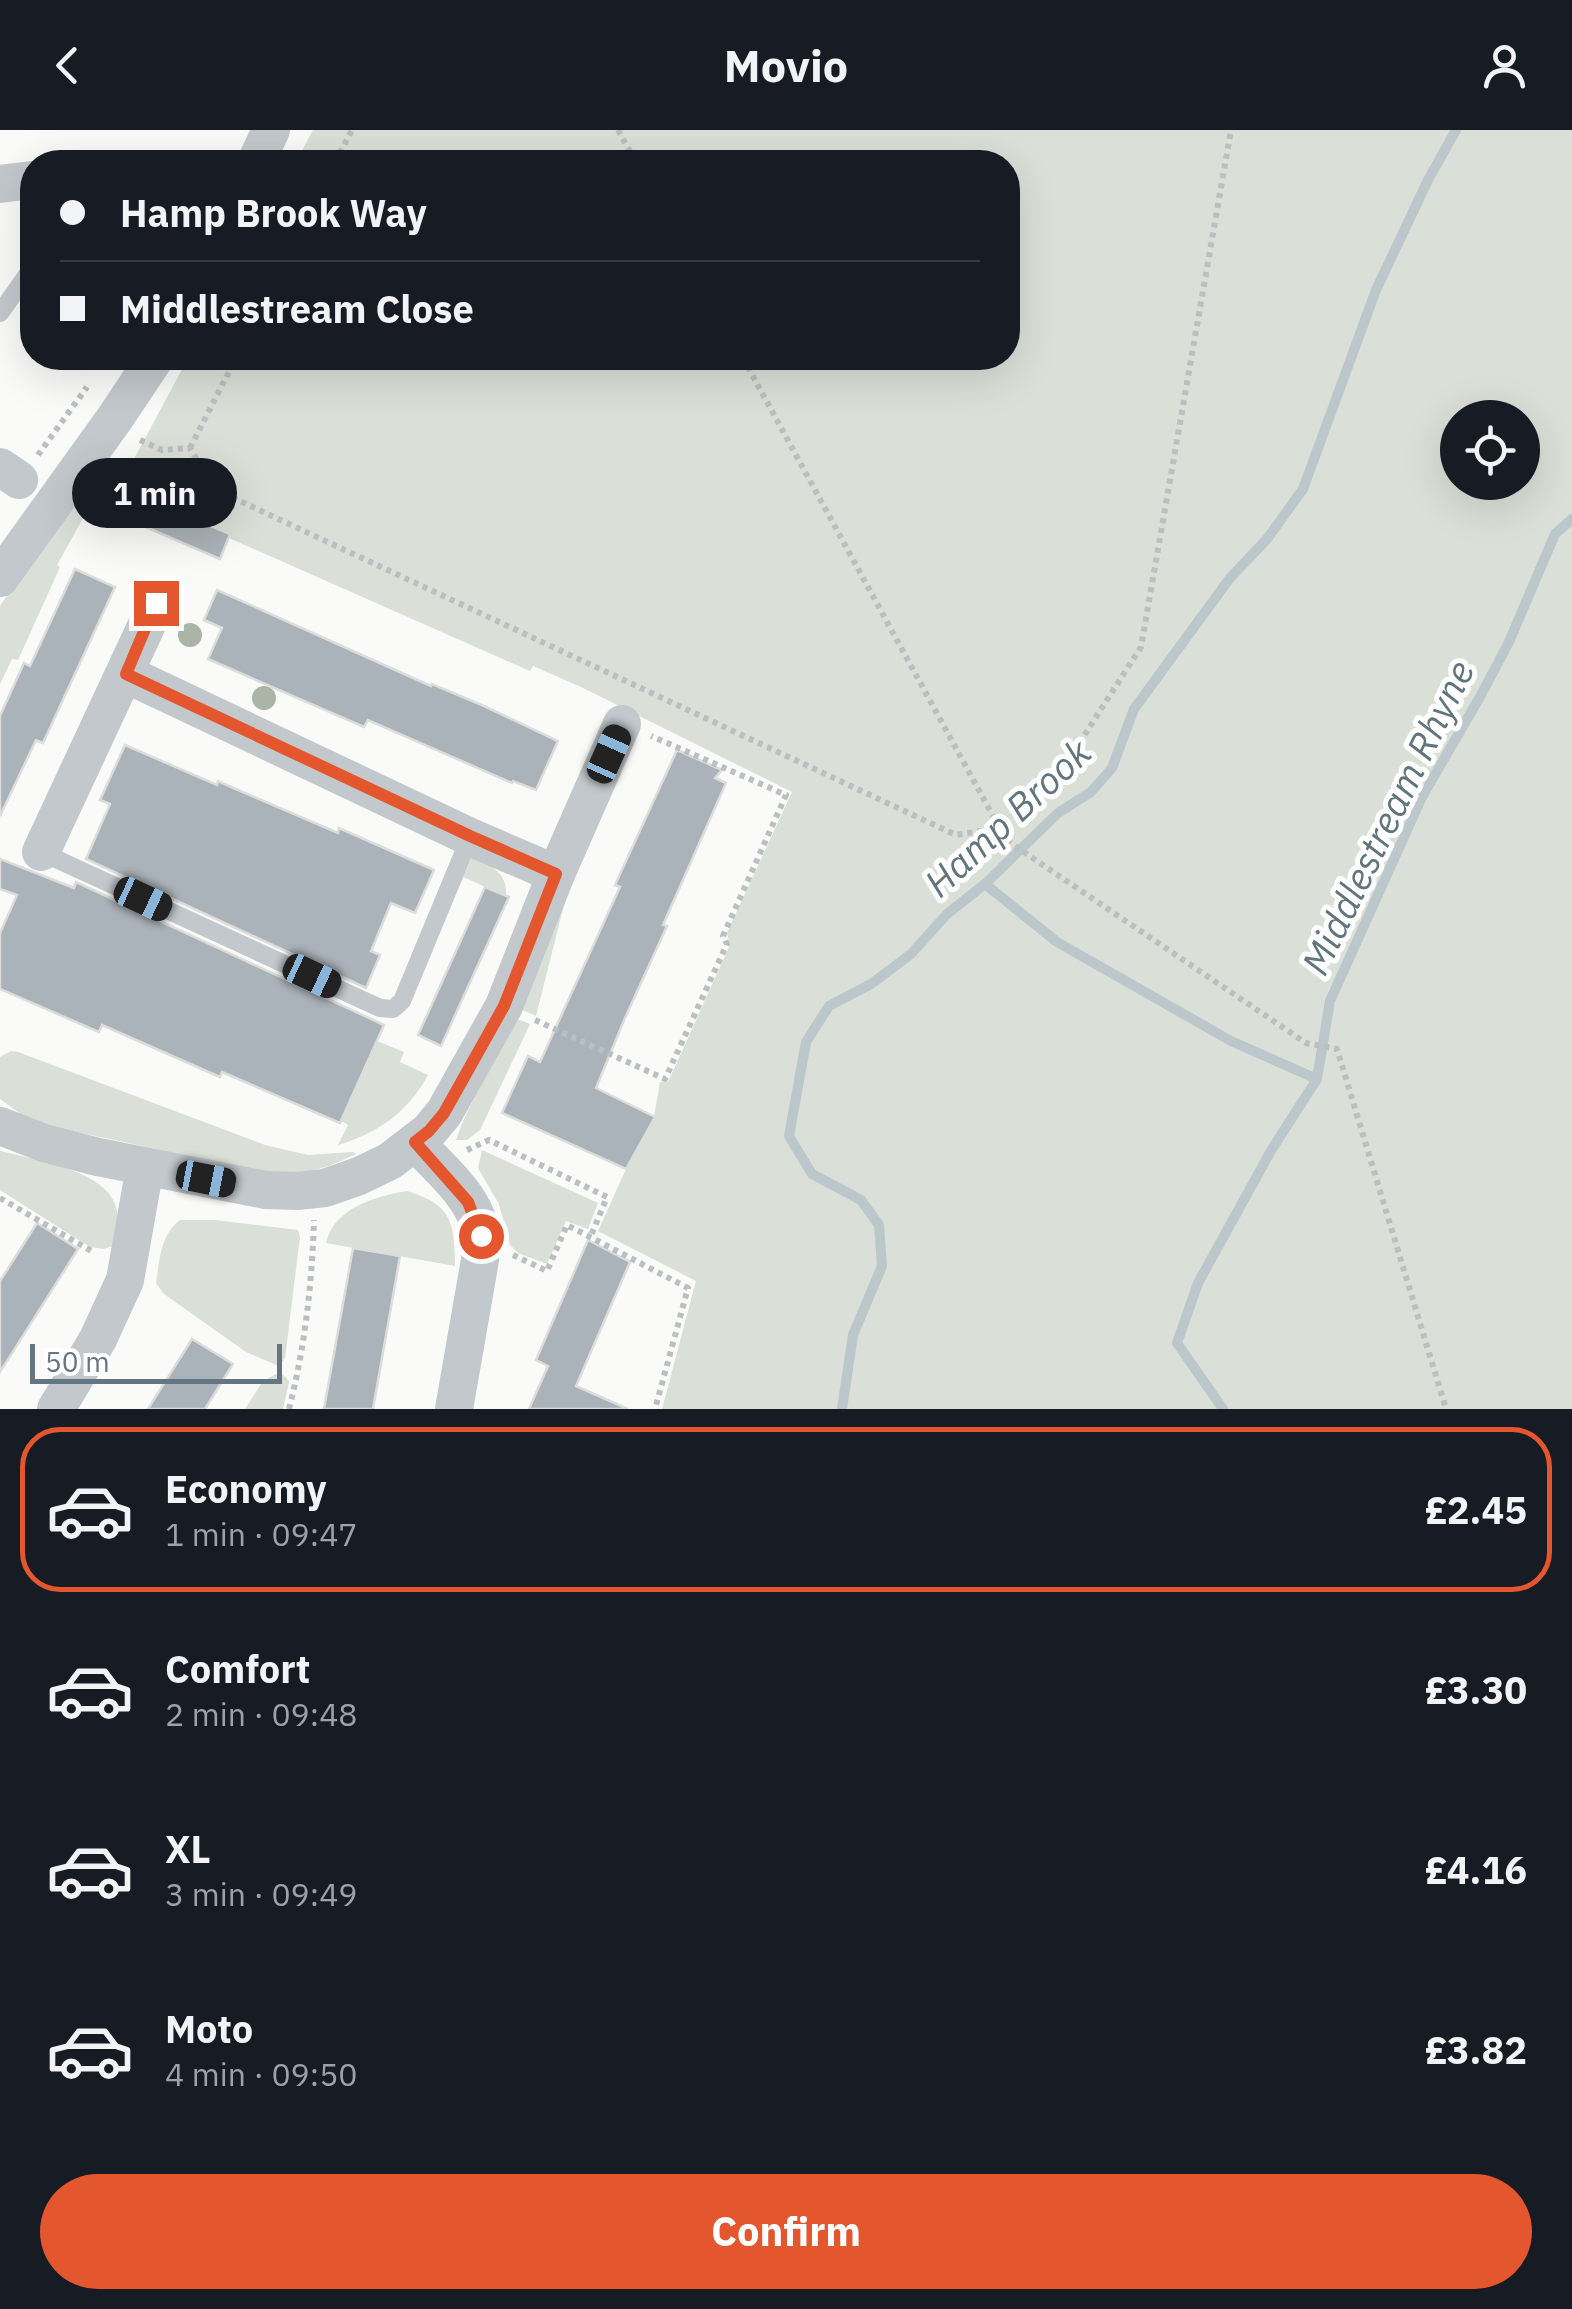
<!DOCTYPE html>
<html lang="en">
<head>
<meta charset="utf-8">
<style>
	body { margin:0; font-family:"IBM Plex Sans",sans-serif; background:#20242c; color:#f1f3f6; height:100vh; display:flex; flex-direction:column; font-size:38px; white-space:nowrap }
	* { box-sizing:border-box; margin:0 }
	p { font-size:32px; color:#9ea1a6 }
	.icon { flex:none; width:55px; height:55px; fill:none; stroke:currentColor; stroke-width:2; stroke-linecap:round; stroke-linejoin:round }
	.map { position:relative; height:1279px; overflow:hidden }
	.details { display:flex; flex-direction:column; background:#171b24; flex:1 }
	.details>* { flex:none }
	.banner { position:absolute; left:20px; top:20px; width:1000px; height:220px; border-radius:40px; box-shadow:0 10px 40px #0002; display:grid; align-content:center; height:220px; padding:0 40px; background:#171b24 }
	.fabs { position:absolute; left:1440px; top:270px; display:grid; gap:20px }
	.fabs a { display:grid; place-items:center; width:100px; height:100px; border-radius:50%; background:#171b24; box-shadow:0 10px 40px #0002; font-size:50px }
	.scale { position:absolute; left:30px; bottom:25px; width:252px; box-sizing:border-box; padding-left:10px; border:5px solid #657683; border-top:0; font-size:28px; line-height:35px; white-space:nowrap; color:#657683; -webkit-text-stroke:8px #fff; paint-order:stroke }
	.end { position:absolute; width:45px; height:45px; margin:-22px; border:12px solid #e4572e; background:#fff; box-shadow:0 0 0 5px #fff }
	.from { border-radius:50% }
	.bubble { position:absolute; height:70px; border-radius:35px; background:#171b24; box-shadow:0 10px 40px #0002; font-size:32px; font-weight:700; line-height:70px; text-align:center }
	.car { position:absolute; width:30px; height:60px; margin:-30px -15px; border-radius:12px; box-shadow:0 0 8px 2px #0007; background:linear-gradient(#222 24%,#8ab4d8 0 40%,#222 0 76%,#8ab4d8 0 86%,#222 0) }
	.banner b { display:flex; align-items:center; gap:35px; height:95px; font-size:38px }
	.banner b+b { border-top:2px solid #363941 }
	.banner i { width:25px; height:25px; background:#f1f3f6 }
	ul { padding:18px 0 0; list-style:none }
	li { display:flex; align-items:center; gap:30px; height:165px; margin:0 20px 15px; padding:0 20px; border:5px solid transparent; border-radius:40px }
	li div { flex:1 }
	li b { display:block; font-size:38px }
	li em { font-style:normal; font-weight:700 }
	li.current { border-color:#e4572e }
	li>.icon { width:90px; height:90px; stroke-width:1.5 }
	.button { display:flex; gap:20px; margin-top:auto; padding:20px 40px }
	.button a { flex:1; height:115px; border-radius:60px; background:#e4572e; color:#fff; font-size:40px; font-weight:700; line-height:115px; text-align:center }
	header { display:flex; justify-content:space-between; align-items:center; height:130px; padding:0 40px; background:#171b24; font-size:45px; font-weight:700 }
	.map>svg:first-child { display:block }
	.green { fill:#dadfd7; fill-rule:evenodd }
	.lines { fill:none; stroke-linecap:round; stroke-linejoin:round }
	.stream { stroke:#bbc7cb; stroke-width:10 }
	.building { fill:#aab3b9; stroke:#dcdcda; stroke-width:2.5 }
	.path { stroke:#bbbfc2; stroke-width:6; stroke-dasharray:5 5; stroke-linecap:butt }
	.lane { stroke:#c3c8cc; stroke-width:18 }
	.street { stroke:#c3c8cc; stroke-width:38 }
	.tree { fill:#aab4a7 }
	.route { stroke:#e4572e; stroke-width:12 }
	.labels { text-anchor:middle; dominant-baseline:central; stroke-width:10; stroke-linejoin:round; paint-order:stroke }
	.water-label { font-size:38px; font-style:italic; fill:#60757c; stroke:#fff }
</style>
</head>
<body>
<header><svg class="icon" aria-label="back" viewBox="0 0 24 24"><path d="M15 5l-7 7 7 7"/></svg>Movio<svg class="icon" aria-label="person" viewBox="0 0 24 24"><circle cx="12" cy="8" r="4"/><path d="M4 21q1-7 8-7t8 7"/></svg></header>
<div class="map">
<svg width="1572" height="1279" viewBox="0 0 1572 1279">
	<rect width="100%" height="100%" fill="#fafaf8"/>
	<g class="green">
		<path d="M 313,0 L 1572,0 L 1572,1279 L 662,1279 L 696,1151 L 598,1101 L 626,1039 L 654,987 L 660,952 L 668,952 L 730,815 L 727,803 L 792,662 L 581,557 L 533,536 L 530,541 L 229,408 L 119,357 L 188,228 L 1008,228 L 1008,32 L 296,32 ZM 1458,288 L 1522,288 L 1522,352 L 1458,352 Z"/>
		<path d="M 90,342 L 104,350 L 57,435 L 60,437 L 18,530 L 12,529 L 0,554 L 0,476 Z"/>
		<path d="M 472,727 C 491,734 508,744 506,766 L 463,747 Z"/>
		<path d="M 565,771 L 536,886 L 516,877 Z"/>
		<path d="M 512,887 L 530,894 L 480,1000 L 467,1010 L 456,1010 L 463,991 Z"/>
		<path d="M 377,911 L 404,922 L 400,932 L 428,945 C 408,982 378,1003 338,1015 L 348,995 L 341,991 Z"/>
		<path d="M 11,921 L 18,922 L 265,1015 L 308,1025 L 353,1022 L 356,1024 L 329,1036 L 308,1042 L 285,1044 L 258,1041 L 54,997 L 22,985 L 0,969 L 0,927 Z"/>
		<path d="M 482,1020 L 598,1073 L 588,1099 L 566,1091 L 547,1134 L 518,1123 L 510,1115 L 499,1074 L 478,1038 Z"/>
		<path d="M 0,1021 C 32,1029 103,1040 115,1074 C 120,1087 117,1102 115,1115 L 104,1119 L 90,1117 L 0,1060 Z"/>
		<path d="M 407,1061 C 452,1075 454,1091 455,1136 L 326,1113 C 333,1079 375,1066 407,1061 Z"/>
		<path d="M 180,1090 L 215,1090 L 298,1100 L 300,1107 L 285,1228 L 279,1236 L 246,1222 L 164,1164 L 156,1153 C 160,1130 160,1105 180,1090 Z"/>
		<path d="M 278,1243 L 286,1247 L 289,1252 L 283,1279 L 245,1279 L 263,1251 Z"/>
	</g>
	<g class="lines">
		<g class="stream">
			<path d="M 985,754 L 1057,812 L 1231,911 L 1317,949"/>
			<path d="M 842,1279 L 853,1205 L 882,1136 L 879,1095 L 861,1070 L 812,1044 L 789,1006 L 806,912 L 829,876 L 871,854 L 911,824 L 947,784 L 985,754 L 1058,683 L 1091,662 L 1112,638 L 1134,579 L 1230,448 L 1267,409 L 1303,359 L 1376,160 L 1428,50 L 1456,0"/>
			<path d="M 1223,1279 L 1177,1213 L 1198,1153 L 1272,1019 L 1317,949 L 1330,871 L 1422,667 L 1481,565 L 1509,512 L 1555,404 L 1572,389"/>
		</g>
	</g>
	<g class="building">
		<path d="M 130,362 L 230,404 L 220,429 L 120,386 Z"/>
		<path d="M 75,439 L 115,457 L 43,613 L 36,610 L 0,686 L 0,586 L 24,533 L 30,536 Z"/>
		<path d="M 217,460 L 431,556 L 432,554 L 484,576 L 558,611 L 536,660 L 513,651 L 512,653 L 368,590 L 364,597 L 208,529 L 222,498 L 204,490 Z"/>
		<path d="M 125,615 L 217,655 L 218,651 L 238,660 L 338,703 L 339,698 L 434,740 L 415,783 L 391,773 L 371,821 L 380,825 L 366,858 L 86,729 L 110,674 L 100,670 Z"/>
		<path d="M 677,620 L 722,640 L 715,648 L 726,653 L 663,795 L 667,796 L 625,888 L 596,958 L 655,987 L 626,1039 L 502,983 L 528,926 L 540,932 L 620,757 L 615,755 Z"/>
		<path d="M 0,729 L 74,758 L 76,752 L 384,895 L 340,993 L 222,942 L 220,947 L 102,895 L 99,902 L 0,859 L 0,803 L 17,765 L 0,759 Z"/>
		<path d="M 485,757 L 509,767 L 441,916 L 418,905 Z"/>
		<path d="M 37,1093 L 78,1119 L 0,1242 L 0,1151 Z"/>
		<path d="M 588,1110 L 630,1132 L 576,1256 L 628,1279 L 529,1279 L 548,1236 L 536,1230 Z"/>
		<path d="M 353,1118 L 400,1126 L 373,1279 L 324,1279 Z"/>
		<path d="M 192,1209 L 233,1234 L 205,1279 L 148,1279 Z"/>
	</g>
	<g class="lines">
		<g class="path">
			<path d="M 618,0 L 636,32"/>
			<path d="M 335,32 L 352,0"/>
			<path d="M 743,228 L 1006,710 L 1306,913 L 1337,919 L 1446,1279"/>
			<path d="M 140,310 L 162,320 L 190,318 L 214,359 L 956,705 L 1000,698 L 1058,646 L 1141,517 L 1231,0"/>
			<path d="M 190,318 L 236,228"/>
			<path d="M 38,325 L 87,257"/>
			<path d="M 535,890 L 665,949 L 727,814 L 723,806 L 786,665 L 651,606"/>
			<path d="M 467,1020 L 489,1010 L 607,1067 L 590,1108"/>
			<path d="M 0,1068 L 95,1123"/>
			<path d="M 513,1125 L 547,1141 L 567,1095 L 688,1158 L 655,1279"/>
			<path d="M 289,1279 C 305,1217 312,1153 314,1090"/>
		</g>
		<g class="lane">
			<path d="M 0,183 L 32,138"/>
			<path d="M 41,722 L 380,878 L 393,879 L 402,871 L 470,707"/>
		</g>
		<g class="street">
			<path d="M 256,32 L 271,0"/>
			<path d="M 0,54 L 32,50"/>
			<path d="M 0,337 L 19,350"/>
			<path d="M 0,448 L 115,288 L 155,228"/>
			<path d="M 126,544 L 470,707 L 556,744"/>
			<path d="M 41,722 L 157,473"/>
			<path d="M 0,996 L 44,1013 L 98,1027 L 266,1060 L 297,1061 L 325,1058 L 359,1046 L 390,1031 L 429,1001 L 444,983 L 504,876 L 556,744 L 622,594"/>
			<path d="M 415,1012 C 439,1038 477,1068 481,1105 C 482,1113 480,1122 480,1130 L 454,1279"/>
			<path d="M 56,1279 L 98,1209 L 125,1150 L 145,1037"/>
		</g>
	</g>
	<g class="tree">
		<circle cx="190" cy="505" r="12"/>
		<circle cx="264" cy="568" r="12"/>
	</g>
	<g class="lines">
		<path class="route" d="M 156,473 L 126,544 L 470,706 L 556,744 L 504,876 L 444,983 L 429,1001 L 415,1012 L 468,1072 L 481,1106"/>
	</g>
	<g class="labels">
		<g class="water-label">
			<text transform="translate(1007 687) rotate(-43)">Hamp Brook</text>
			<text transform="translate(1387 687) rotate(-64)">Middlestream Rhyne</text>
		</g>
	</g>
</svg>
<div class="fabs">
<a><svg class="icon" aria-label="locate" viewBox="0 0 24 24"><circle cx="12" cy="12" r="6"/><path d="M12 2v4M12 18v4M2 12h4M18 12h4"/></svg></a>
</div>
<div class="scale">50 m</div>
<i class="end from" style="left:481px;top:1106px"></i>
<i class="end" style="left:156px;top:473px"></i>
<div class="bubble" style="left:72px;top:328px;width:165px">1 min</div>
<i class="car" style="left:609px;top:624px;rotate:24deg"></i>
<i class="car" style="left:143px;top:769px;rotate:115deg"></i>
<i class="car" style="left:312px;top:846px;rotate:115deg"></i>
<i class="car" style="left:206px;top:1049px;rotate:101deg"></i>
<div class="banner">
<b><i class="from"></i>Hamp Brook Way</b>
<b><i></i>Middlestream Close</b>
</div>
</div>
<section class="details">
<ul>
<li class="current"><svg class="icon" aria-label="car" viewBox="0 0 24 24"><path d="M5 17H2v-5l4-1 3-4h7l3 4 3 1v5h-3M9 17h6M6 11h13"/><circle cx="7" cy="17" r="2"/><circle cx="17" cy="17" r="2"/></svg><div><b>Economy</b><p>1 min · 09:47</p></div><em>£2.45</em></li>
<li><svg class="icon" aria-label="car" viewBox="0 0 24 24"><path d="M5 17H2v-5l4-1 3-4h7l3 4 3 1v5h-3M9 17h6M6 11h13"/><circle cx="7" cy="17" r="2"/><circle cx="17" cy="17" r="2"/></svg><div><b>Comfort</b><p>2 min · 09:48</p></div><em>£3.30</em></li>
<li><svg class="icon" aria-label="car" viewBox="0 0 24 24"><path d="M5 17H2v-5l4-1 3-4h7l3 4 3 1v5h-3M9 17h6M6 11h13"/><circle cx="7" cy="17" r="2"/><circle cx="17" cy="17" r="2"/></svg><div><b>XL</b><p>3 min · 09:49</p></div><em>£4.16</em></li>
<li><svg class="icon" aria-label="car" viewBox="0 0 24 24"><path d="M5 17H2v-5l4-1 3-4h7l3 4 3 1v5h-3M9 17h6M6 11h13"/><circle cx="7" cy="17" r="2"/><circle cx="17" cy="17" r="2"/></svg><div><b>Moto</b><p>4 min · 09:50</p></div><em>£3.82</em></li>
</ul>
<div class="button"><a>Confirm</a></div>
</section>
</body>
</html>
